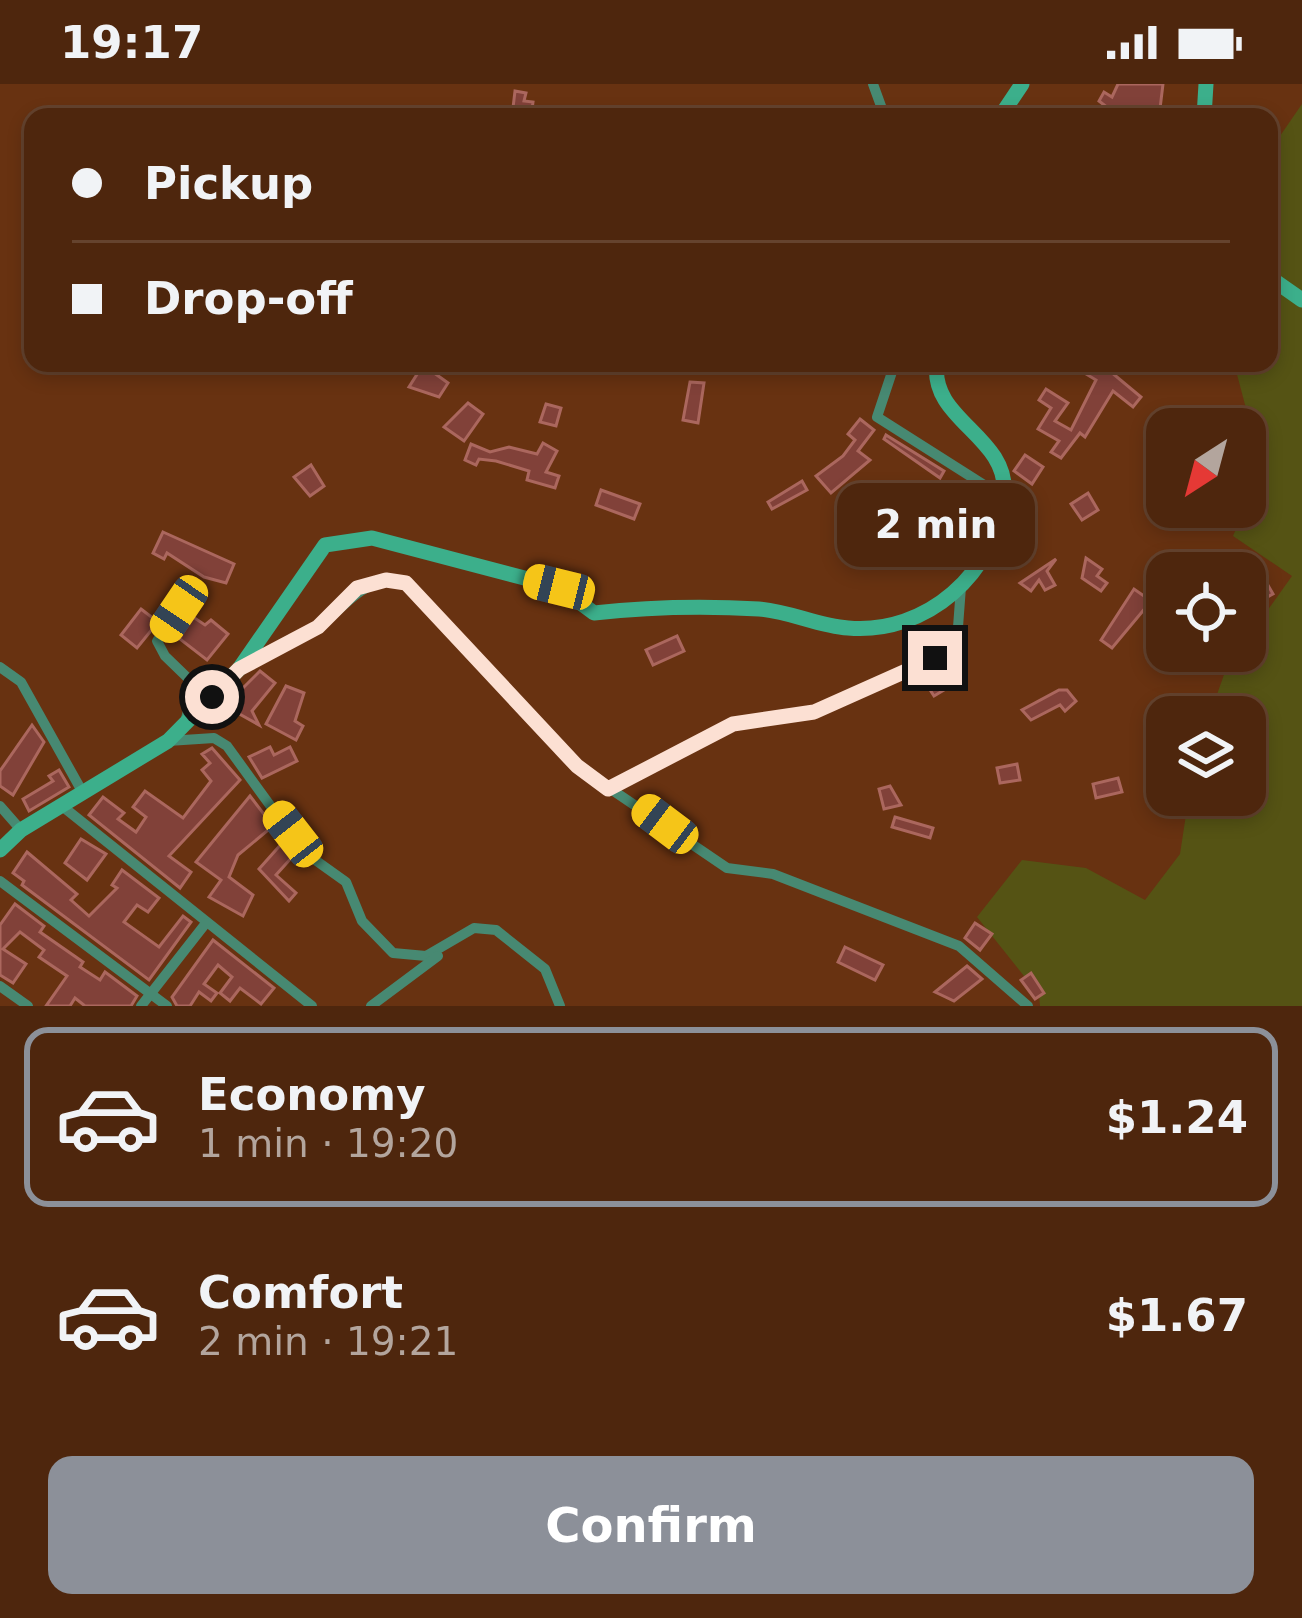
<!DOCTYPE html>
<html lang="en">
<head>
<meta charset="utf-8">
<style>
	body { margin:0; font-family:"DejaVu Sans",sans-serif; background:#552e16; color:#f1f3f6; height:100vh; display:flex; flex-direction:column; font-size:45px; white-space:nowrap }
	* { box-sizing:border-box; margin:0 }
	p { font-size:39px; color:#b3a59d }
	.icon { flex:none; width:66px; height:66px; fill:none; stroke:currentColor; stroke-width:2; stroke-linecap:round; stroke-linejoin:round }
	.map { position:relative; height:922px; overflow:hidden }
	.drawer { display:flex; flex-direction:column; background:#4e260d; flex:1 }
	.drawer>* { flex:none }
	.hud { position:absolute; left:24px; top:24px; width:1254px; height:264px; border-radius:24px; box-shadow:0 6px 18px #0003,0 0 0 3px #65432e; display:grid; align-content:center; height:264px; padding:0 48px; background:#4e260d }
	.needle { width:78px; rotate:216deg }
	.fabs { position:absolute; left:1146px; top:324px; display:grid; gap:24px }
	.fabs a { display:grid; place-items:center; width:120px; height:120px; border-radius:24px; background:#4e260d; box-shadow:0 6px 18px #0003,0 0 0 3px #65432e; font-size:60px }
	.end { position:absolute; width:54px; height:54px; margin:-27px; border:15px solid #fce0d3; background:#111; box-shadow:0 0 0 6px #111 }
	.from { border-radius:50% }
	.bubble { position:absolute; height:84px; border-radius:24px; background:#4e260d; box-shadow:0 6px 18px #0003,0 0 0 3px #65432e; font-size:39px; font-weight:700; line-height:84px; text-align:center }
	.car { position:absolute; width:36px; height:72px; margin:-36px -18px; border-radius:15px; box-shadow:0 0 9px 3px #0007; background:linear-gradient(#f5c518 24%,#345 0 40%,#f5c518 0 76%,#345 0 86%,#f5c518 0) }
	.hud b { display:flex; align-items:center; gap:42px; height:114px; font-size:45px }
	.hud b+b { border-top:3px solid #65432e }
	.hud i { width:30px; height:30px; background:#f1f3f6 }
	ul { padding:21px 0 0; list-style:none }
	li { display:flex; align-items:center; gap:36px; height:180px; margin:0 24px 18px; padding:0 24px; border:6px solid transparent; border-radius:24px }
	li div { flex:1 }
	li b { display:block; font-size:45px }
	li em { font-style:normal; font-weight:700 }
	li.active { border-color:#8c9099 }
	li>.icon { width:108px; height:108px; stroke-width:1.5 }
	.primary-button { display:flex; gap:24px; margin-top:auto; padding:24px 48px }
	.primary-button a { flex:1; height:138px; border-radius:24px; background:#8c9099; color:#fff; font-size:48px; font-weight:700; line-height:138px; text-align:center }
	.status { display:flex; justify-content:space-between; align-items:center; height:84px; padding:0 60px; background:#4e260d; direction:ltr }
	.status svg { height:33px; fill:currentColor }
	.map>svg:first-child { display:block }
	.green { fill:#555314 }
	.building { fill:#814139; stroke:#ab675e; stroke-width:3 }
	.lines { fill:none; stroke-linecap:round; stroke-linejoin:round }
	.minor { stroke:#478972; stroke-width:10 }
	.secondary { stroke:#3caf8b; stroke-width:15 }
	.route { stroke:#fce0d3; stroke-width:15 }
</style>
</head>
<body>
<div class="status"><b>19:17</b><svg viewBox="0 0 49 12"><path d="M0 12V9h3v3zM5 12V6h3v6zM10 12V3h3v9zM15 12V0h3v12zM26 1h20v11H26zM47 4h2v5h-2z"/></svg></div>
<div class="map">
<svg width="1302" height="922" viewBox="0 0 1302 922">
	<rect width="100%" height="100%" fill="#683211"/>
	<path class="green" d="M 1302,20 L 1302,922 L 1040,922 L 1039,911 L 977,833 L 1022,776 L 1086,784 L 1145,816 L 1180,770 L 1189,711 L 1245,711 L 1245,633 L 1209,633 L 1226,585 L 1238,567 L 1245,567 L 1245,558 L 1292,492 L 1233,452 L 1262,385 L 1234,279 L 1269,279 L 1269,68 Z"/>
	<g class="building">
		<path d="M 1118,0 L 1163,0 L 1159,33 L 1104,33 L 1108,24 L 1099,17 L 1104,8 L 1112,13 Z"/>
		<path d="M 515,7 L 526,9 L 524,17 L 533,18 L 531,33 L 512,32 Z"/>
		<path d="M 1068,279 L 1102,288 L 1105,283 L 1141,313 L 1133,323 L 1113,307 L 1085,353 L 1080,349 L 1061,374 L 1051,368 L 1059,357 L 1038,345 L 1051,324 L 1039,316 L 1046,305 L 1068,319 L 1055,337 L 1071,346 L 1096,296 Z"/>
		<path d="M 423,281 L 448,299 L 439,313 L 409,303 Z"/>
		<path d="M 690,298 L 704,299 L 698,339 L 683,336 Z"/>
		<path d="M 468,319 L 483,330 L 464,357 L 444,343 Z"/>
		<path d="M 546,320 L 561,324 L 556,342 L 540,338 Z"/>
		<path d="M 860,335 L 874,346 L 858,367 L 870,376 L 831,409 L 816,392 L 843,372 L 855,356 L 848,350 Z"/>
		<path d="M 886,351 L 944,387 L 940,394 L 884,355 Z"/>
		<path d="M 543,359 L 557,367 L 546,388 L 559,392 L 555,404 L 527,396 L 529,387 L 496,377 L 479,375 L 476,381 L 465,376 L 471,360 L 490,368 L 509,363 L 537,370 Z"/>
		<path d="M 1025,371 L 1043,383 L 1032,400 L 1014,387 Z"/>
		<path d="M 311,381 L 324,402 L 310,412 L 294,393 Z"/>
		<path d="M 802,397 L 807,406 L 772,425 L 768,418 Z"/>
		<path d="M 601,406 L 640,420 L 634,435 L 596,421 Z"/>
		<path d="M 931,407 L 949,420 L 941,430 L 923,417 Z"/>
		<path d="M 1088,409 L 1098,426 L 1082,436 L 1071,420 Z"/>
		<path d="M 163,448 L 234,480 L 226,499 L 204,493 L 167,469 L 164,475 L 153,469 Z"/>
		<path d="M 1086,474 L 1102,485 L 1097,492 L 1107,499 L 1101,507 L 1082,494 Z"/>
		<path d="M 1056,475 L 1047,487 L 1055,501 L 1045,506 L 1039,496 L 1031,507 L 1020,499 Z"/>
		<path d="M 1167,481 L 1167,523 L 1157,510 L 1112,564 L 1101,556 L 1134,505 L 1144,512 L 1154,491 Z"/>
		<path d="M 1265,496 L 1273,510 L 1245,525 L 1245,507 Z"/>
		<path d="M 141,525 L 158,538 L 137,564 L 121,551 Z"/>
		<path d="M 190,531 L 205,541 L 211,536 L 228,550 L 207,576 L 176,552 Z"/>
		<path d="M 677,552 L 684,567 L 653,581 L 646,566 Z"/>
		<path d="M 945,586 L 954,600 L 934,612 L 925,598 Z"/>
		<path d="M 260,587 L 275,599 L 252,627 L 259,641 L 225,622 Z"/>
		<path d="M 286,602 L 304,609 L 295,637 L 303,642 L 296,656 L 266,640 Z"/>
		<path d="M 1059,606 L 1067,606 L 1076,617 L 1065,627 L 1060,621 L 1031,636 L 1022,626 Z"/>
		<path d="M 1177,611 L 1193,617 L 1187,633 L 1169,630 Z"/>
		<path d="M 32,641 L 44,658 L 13,711 L 0,702 L 0,687 Z"/>
		<path d="M 270,663 L 274,671 L 290,663 L 297,677 L 262,694 L 249,673 Z"/>
		<path d="M 212,664 L 240,696 L 169,772 L 191,788 L 180,804 L 89,731 L 103,713 L 124,729 L 118,735 L 136,748 L 146,733 L 133,723 L 145,707 L 183,734 L 211,697 L 202,686 L 210,679 L 202,670 Z"/>
		<path d="M 1017,680 L 1020,696 L 1000,699 L 997,684 Z"/>
		<path d="M 59,686 L 69,703 L 29,727 L 23,715 L 53,697 L 49,692 Z"/>
		<path d="M 1118,694 L 1122,708 L 1096,714 L 1093,700 Z"/>
		<path d="M 890,702 L 901,721 L 884,725 L 879,705 Z"/>
		<path d="M 250,712 L 273,742 L 238,771 L 229,793 L 253,811 L 243,832 L 209,813 L 221,796 L 196,778 Z"/>
		<path d="M 895,733 L 933,744 L 930,754 L 892,743 Z"/>
		<path d="M 81,755 L 106,770 L 87,796 L 65,779 Z"/>
		<path d="M 284,757 L 294,771 L 276,791 L 296,809 L 289,817 L 259,785 Z"/>
		<path d="M 27,768 L 77,810 L 71,816 L 89,832 L 117,804 L 112,801 L 122,786 L 126,789 L 159,814 L 148,828 L 137,821 L 124,838 L 159,863 L 183,832 L 191,838 L 149,896 L 22,801 L 24,797 L 13,789 Z"/>
		<path d="M 15,820 L 44,842 L 40,848 L 83,878 L 80,883 L 100,896 L 105,888 L 137,912 L 131,922 L 85,922 L 75,914 L 70,922 L 46,922 L 67,892 L 39,873 L 44,866 L 20,848 L 3,865 L 26,880 L 13,899 L 0,891 L 0,841 Z"/>
		<path d="M 975,839 L 992,850 L 980,866 L 965,854 Z"/>
		<path d="M 213,856 L 274,904 L 261,920 L 240,904 L 230,917 L 220,909 L 232,893 L 218,881 L 204,900 L 217,909 L 211,917 L 199,908 L 190,922 L 177,922 L 172,913 Z"/>
		<path d="M 845,863 L 883,881 L 875,896 L 838,878 Z"/>
		<path d="M 967,882 L 982,895 L 954,917 L 935,908 Z"/>
		<path d="M 1031,889 L 1044,909 L 1035,915 L 1021,896 Z"/>
	</g>
	<g class="lines">
		<g class="minor">
			<path d="M 873,0 L 885,33"/>
			<path d="M 895,279 L 877,333 L 1003,413"/>
			<path d="M 0,583 L 21,598 L 83,709"/>
			<path d="M 242,584 C 266,570 296,559 318,543 C 351,519 360,492 406,499 L 577,682 L 727,784 L 773,790 L 959,862 L 1028,922"/>
			<path d="M 185,638 L 195,601 L 165,572 L 157,557 L 196,500"/>
			<path d="M 168,657 L 214,654 L 227,662 L 304,768 L 346,798 L 362,837 L 393,869 L 426,872 L 474,844 L 496,846 L 545,885 L 560,922"/>
			<path d="M 608,705 L 733,640 L 814,628 L 935,574 L 958,543 L 961,503"/>
			<path d="M 0,722 L 21,746"/>
			<path d="M 62,722 L 312,922"/>
			<path d="M 0,797 L 167,922"/>
			<path d="M 0,902 L 28,922"/>
			<path d="M 141,922 L 206,839"/>
			<path d="M 371,922 L 438,872"/>
		</g>
		<g class="secondary">
			<path d="M 1000,33 L 1022,0"/>
			<path d="M 1204,33 L 1206,0"/>
			<path d="M 1269,193 L 1302,216"/>
			<path d="M 0,766 L 21,746 L 168,657 L 239,585 L 325,461 L 372,454 L 559,503 L 594,529 C 649,523 704,522 759,525 C 789,527 818,542 848,544 C 926,551 997,489 1004,410 C 1009,352 929,336 937,279"/>
		</g>
	</g>
	<g class="lines">
		<path class="route" d="M 212,613 L 239,585 L 318,543 L 357,504 L 386,496 L 406,499 L 577,682 L 608,705 L 733,640 L 814,628 L 935,574"/>
	</g>
</svg>
<div class="fabs">
<a><svg class="needle" viewBox="-14 -14 28 28"><path d="M0-13l5 13h-10z" fill="#e53935"/><path d="M0 13l5-13h-10z" fill="#b3a59d"/></svg></a>
<a><svg class="icon" aria-label="locate" viewBox="0 0 24 24"><circle cx="12" cy="12" r="6"/><path d="M12 2v4M12 18v4M2 12h4M18 12h4"/></svg></a>
<a><svg class="icon" aria-label="layers" viewBox="0 0 24 24"><path d="M12 4l9 5-9 5-9-5zM3 14l9 5 9-5"/></svg></a>
</div>
<i class="end from" style="left:212px;top:613px"></i>
<i class="end" style="left:935px;top:574px"></i>
<div class="bubble" style="left:837px;top:399px;width:198px">2 min</div>
<i class="car" style="left:559px;top:503px;rotate:284deg"></i>
<i class="car" style="left:179px;top:525px;rotate:214deg"></i>
<i class="car" style="left:665px;top:740px;rotate:307deg"></i>
<i class="car" style="left:293px;top:750px;rotate:322deg"></i>
<div class="hud">
<b><i class="from"></i>Pickup</b>
<b><i></i>Drop-off</b>
</div>
</div>
<section class="drawer">
<ul>
<li class="active"><svg class="icon" aria-label="car" viewBox="0 0 24 24"><path d="M5 17H2v-5l4-1 3-4h7l3 4 3 1v5h-3M9 17h6M6 11h13"/><circle cx="7" cy="17" r="2"/><circle cx="17" cy="17" r="2"/></svg><div><b>Economy</b><p>1 min · 19:20</p></div><em>$1.24</em></li>
<li><svg class="icon" aria-label="car" viewBox="0 0 24 24"><path d="M5 17H2v-5l4-1 3-4h7l3 4 3 1v5h-3M9 17h6M6 11h13"/><circle cx="7" cy="17" r="2"/><circle cx="17" cy="17" r="2"/></svg><div><b>Comfort</b><p>2 min · 19:21</p></div><em>$1.67</em></li>
</ul>
<div class="primary-button"><a>Confirm</a></div>
</section>
</body>
</html>
